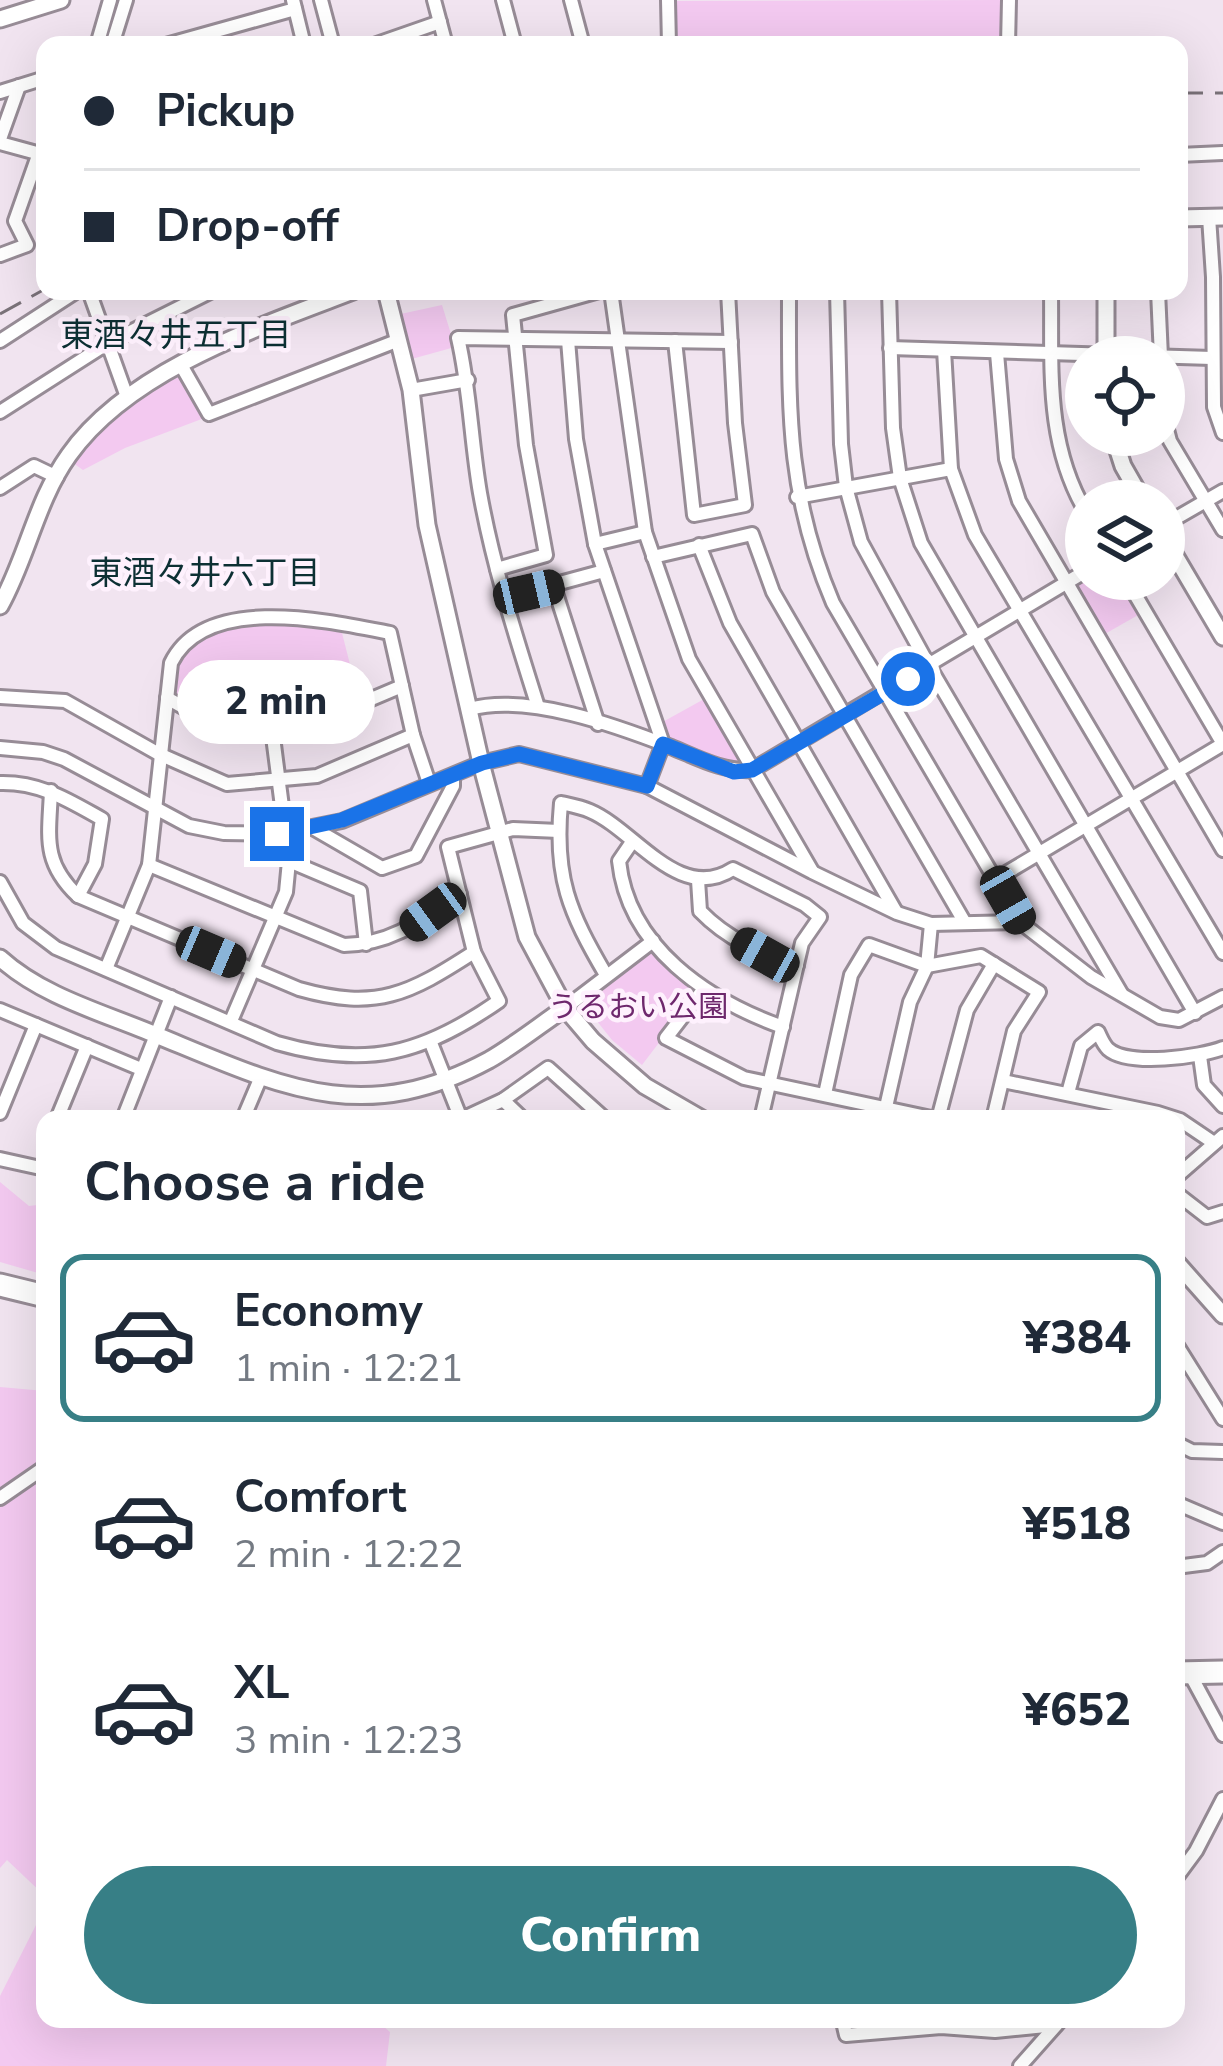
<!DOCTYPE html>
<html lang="en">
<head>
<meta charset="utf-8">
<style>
	body { margin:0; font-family:"Nunito Sans","Noto Sans JP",sans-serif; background:#f6f6f7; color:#1f2937; height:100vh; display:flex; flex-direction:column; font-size:45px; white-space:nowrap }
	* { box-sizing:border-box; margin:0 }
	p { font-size:39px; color:#747a83 }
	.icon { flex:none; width:66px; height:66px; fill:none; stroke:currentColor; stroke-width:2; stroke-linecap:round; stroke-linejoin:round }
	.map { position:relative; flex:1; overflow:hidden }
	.side { position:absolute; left:36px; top:1110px; width:1149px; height:918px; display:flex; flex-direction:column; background:#fff; border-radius:24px; box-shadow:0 12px 48px #0002 }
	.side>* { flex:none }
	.banner { position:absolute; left:36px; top:36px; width:1152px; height:264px; border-radius:24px; box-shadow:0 12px 48px #0002; display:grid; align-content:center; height:264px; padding:0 48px; background:#fff }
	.controls { position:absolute; left:1065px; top:336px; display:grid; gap:24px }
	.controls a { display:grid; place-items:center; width:120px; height:120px; border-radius:50%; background:#fff; box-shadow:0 12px 48px #0002; font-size:60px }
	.end { position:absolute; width:54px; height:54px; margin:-27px; border:15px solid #1a73e8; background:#fff; box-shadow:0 0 0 6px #fff }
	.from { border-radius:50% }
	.bubble { position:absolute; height:84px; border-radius:42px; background:#fff; box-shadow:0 12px 48px #0002; font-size:39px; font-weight:800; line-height:84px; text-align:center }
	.car { position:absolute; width:36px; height:72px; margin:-36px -18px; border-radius:15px; box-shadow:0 0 9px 3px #0007; background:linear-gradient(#222 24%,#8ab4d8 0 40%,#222 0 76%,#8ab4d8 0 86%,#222 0) }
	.banner b { display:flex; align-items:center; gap:42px; height:114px; font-size:45px }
	.banner b+b { border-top:3px solid #e0e1e3 }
	.banner i { width:30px; height:30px; background:#1f2937 }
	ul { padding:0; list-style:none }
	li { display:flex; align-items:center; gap:36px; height:168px; margin:0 24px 18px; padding:0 24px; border:6px solid transparent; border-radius:24px }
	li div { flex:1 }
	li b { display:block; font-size:45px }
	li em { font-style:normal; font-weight:800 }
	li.selected { border-color:#377f86 }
	li>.icon { width:108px; height:108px; stroke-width:1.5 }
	h2 { padding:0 48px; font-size:54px; line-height:144px }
	.button { display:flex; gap:24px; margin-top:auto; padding:24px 48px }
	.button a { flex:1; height:138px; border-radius:72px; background:#377f86; color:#fff; font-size:48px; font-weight:800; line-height:138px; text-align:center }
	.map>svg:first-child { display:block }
	.green { fill:#f3c9f0 }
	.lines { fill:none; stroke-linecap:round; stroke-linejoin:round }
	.minor-casing { stroke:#978c96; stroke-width:18 }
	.tertiary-casing { stroke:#978c96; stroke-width:21 }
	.trunk-casing { stroke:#978c96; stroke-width:27 }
	.minor { stroke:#fff; stroke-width:12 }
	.tertiary { stroke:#fff; stroke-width:15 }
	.trunk { stroke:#fff; stroke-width:21 }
	.rail { stroke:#7a7279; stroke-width:3; stroke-dasharray:24 12; stroke-linecap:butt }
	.route { stroke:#1a73e8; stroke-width:15 }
	.labels { text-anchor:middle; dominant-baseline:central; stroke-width:9; stroke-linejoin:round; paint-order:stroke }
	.park-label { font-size:30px; fill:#6e286d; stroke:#fef1fd }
	.neighbourhood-label { font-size:33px; fill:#0d3034; stroke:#fef1fd }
</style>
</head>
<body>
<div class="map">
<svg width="1223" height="2066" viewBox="0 0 1223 2066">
	<rect width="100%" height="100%" fill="#f1e4f0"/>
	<g class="green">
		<path d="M 1000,0 L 1001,45 L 670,45 L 675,1 Z"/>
		<path d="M 442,305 L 455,347 L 408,360 L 396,315 Z"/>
		<path d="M 180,369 L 207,417 L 125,448 L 83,470 L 69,460 L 106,416 Z"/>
		<path d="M 1086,578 L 1120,579 L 1140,614 L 1103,635 L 1072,586 Z"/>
		<path d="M 285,621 L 341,629 L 359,700 L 316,719 L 228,728 L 170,696 C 172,680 172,661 182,648 C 201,623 257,622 285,621 Z"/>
		<path d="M 706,698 L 742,766 L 734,770 L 664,742 L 659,724 Z"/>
		<path d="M 653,945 L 699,990 L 642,1065 L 612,1040 L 581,1001 Z"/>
		<path d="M 0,1182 L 29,1206 L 45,1204 L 45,1275 L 0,1262 Z"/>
		<path d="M 0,1387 L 45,1391 L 45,1896 L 7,1860 L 0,1868 Z"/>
		<path d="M 45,1920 L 45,2019 L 375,2019 L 390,2032 L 386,2066 L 0,2066 L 0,1996 L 38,1921 Z"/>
	</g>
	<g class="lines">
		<g class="minor-casing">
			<g id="minor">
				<path d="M 293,0 L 304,45"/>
				<path d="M 321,0 L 333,45"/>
				<path d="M 434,0 L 446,45"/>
				<path d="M 503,0 L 515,45"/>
				<path d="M 571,0 L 583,45"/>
				<path d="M 668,0 L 669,45"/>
				<path d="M 97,45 L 110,0"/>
				<path d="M 112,45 L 126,0"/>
				<path d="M 166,45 L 295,9"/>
				<path d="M 374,45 L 440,22"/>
				<path d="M 1008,45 L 1009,0"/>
				<path d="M 0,92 L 45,78"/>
				<path d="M 0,139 L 19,86"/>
				<path d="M 0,143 L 44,155"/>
				<path d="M 1179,155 L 1223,153"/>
				<path d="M 1209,217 L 1213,277 L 1214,407 L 1223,433"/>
				<path d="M 0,255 L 27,245 L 15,221 L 39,153"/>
				<path d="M 89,291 L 127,397"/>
				<path d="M 611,291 L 645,532 L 689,659 L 812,871"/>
				<path d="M 789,291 C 789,408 786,493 833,603 L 1020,922 L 1091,977 L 1160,1017 L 1179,1020 L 1223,997"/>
				<path d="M 837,291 L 841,444 L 846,487 L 861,542 L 929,666 L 1121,993"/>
				<path d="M 889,291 L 893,428 L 900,478 L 921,543 L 1195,1013"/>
				<path d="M 1051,291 C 1052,368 1045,443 1086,512"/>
				<path d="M 1158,291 L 1161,357"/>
				<path d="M 568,340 L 576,439 L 595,544 L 663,744 L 647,786"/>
				<path d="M 0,341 L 77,291"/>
				<path d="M 675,341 L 694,515 L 745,505 L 735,423 L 728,291"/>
				<path d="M 890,348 L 1212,358"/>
				<path d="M 944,350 L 951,469 L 975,535 L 1223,953"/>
				<path d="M 997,353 L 1006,459 L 1019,501 L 1223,850"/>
				<path d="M 181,365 L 209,414 L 399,340"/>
				<path d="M 411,390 L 468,380"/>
				<path d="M 0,412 L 108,343 L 212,291"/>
				<path d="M 1164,418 L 1170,441 L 1223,530"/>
				<path d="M 0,488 L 34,466 L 57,477"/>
				<path d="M 797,497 L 951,469"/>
				<path d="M 1164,525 L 1223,491"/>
				<path d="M 595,544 L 645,532"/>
				<path d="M 699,545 L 730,623 L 896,912"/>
				<path d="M 653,557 L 752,534 L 773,592 L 965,923"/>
				<path d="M 497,569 L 546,555 L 526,445 L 513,315 L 599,291"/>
				<path d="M 554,587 L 598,724"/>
				<path d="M 504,598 L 604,571"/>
				<path d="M 0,697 L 65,701 L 159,754 L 227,784 L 317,776 L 413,735"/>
				<path d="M 167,698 L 227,732 L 317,722 L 402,686"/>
				<path d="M 538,707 C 516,637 493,566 480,493 C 471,441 470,389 458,338 L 731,342"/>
				<path d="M 470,709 C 527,693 617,726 671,747 C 698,758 723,772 752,770 L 1086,571"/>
				<path d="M 0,748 L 43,752 L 64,759 L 189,826 L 224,833 L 277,834 L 342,821 L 481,763 L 519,754 L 647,786 L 812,872 L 897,913 L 931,924 L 1020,922"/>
				<path d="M 0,783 C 40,782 68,800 102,819 L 95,864 L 78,896"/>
				<path d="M 51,791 C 49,837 42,862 78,896 L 299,989 C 377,1011 409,994 474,952"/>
				<path d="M 313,828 L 382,868 L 416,856 L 453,786 L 453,777"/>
				<path d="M 632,842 L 619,861 C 628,947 707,1000 783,1027"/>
				<path d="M 289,861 L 360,891 L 366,944"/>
				<path d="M 149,865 L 344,945 C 392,944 422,920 460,894"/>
				<path d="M 996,879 L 1223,744 L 1126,579"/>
				<path d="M 698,880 L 700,911 C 727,939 761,954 797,965"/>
				<path d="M 0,882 L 23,923 L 56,948 L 277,1043 C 367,1069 423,1054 499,1001 L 474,952 L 448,847 L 513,829 L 559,831"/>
				<path d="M 106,969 L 149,865 L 171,663 C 205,593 329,621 390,633 L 413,735 L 429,783"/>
				<path d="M 606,975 C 569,912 554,877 561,803 C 570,805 581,807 590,811 C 635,830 679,904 733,869 L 805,905 L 820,917 L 802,943 L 761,1119"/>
				<path d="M 703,990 L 666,1038 L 744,1078 L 936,1119"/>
				<path d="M 565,1008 L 653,941"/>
				<path d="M 0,1010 L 141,1069"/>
				<path d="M 231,1021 L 286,892 L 289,861 L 272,729"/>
				<path d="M 431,1043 L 461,1119"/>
				<path d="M 1200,1056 L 1204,1085 L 1223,1106"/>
				<path d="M 1003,1081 L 1158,1113 L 1180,1120 L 1214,1143"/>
				<path d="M 1068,1093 L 1081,1046 L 1098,1032 C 1101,1038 1103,1044 1108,1049 C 1128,1067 1200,1057 1223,1048"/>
				<path d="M 825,1094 L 851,975 L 869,945 L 927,966 L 981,956 L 1039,992 L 1014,1031 L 993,1119"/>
				<path d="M 503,1100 L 523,1119"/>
				<path d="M 886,1107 L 910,1002 L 927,966 L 931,924"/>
				<path d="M 0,1113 L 36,1025"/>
				<path d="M 57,1119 L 87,1046"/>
				<path d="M 123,1119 L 171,997"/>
				<path d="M 243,1119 L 260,1079"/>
				<path d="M 462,1119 L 503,1100 L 548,1068 L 605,1119"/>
				<path d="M 938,1119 L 967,1010 L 994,964"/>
				<path d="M 0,1159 L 45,1169"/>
				<path d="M 1176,1177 L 1223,1136"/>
				<path d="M 1176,1193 L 1207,1217 L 1223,1212"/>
				<path d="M 1176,1344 L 1223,1419"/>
				<path d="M 1176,1443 L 1192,1451 L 1223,1452"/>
				<path d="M 0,1498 L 45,1467"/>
				<path d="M 1176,1503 L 1223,1523"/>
				<path d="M 1176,1567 L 1207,1563 L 1223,1552"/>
				<path d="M 1190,1674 L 1223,1735"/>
				<path d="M 1176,1878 L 1196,1851 L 1223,1799"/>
				<path d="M 843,2022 L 846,2035 L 941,2027 L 995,2031 L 1056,2025"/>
				<path d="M 1020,2066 L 1059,2022"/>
			</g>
		</g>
		<g class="tertiary-casing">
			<g id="tertiary">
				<path d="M 0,19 L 61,0"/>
				<path d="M 1179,218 L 1223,217"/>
				<path d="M 386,291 L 411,390 L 427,525 L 481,763 L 527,937 L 565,1008 L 593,1041 L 645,1086 L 702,1119"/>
				<path d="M 1106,291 L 1106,357"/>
				<path d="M 1113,435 L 1123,466 L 1143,501"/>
				<path d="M 1164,537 L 1223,637"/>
				<path d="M 0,606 C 27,558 36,501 69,455 C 129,370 259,327 353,291"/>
				<path d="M 0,958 C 43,997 104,1013 156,1035 C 278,1085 361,1129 489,1060 C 515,1045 540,1025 565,1008"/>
				<path d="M 1176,1262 L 1223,1315"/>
			</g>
		</g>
		<g class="trunk-casing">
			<g id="trunk">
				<path d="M 0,1285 L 45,1296"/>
				<path d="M 1176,1673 L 1223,1672"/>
			</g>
		</g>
		<use href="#minor" class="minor"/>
		<use href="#tertiary" class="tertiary"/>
		<use href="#trunk" class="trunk"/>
		<g class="rail">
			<path d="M 1179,93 L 1223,93"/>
			<path d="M 0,314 L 45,289"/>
		</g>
	</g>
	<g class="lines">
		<path class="route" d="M 277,834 L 342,820 L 482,763 L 519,754 L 647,786 L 663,744 L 734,772 L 752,770 L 908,679"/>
	</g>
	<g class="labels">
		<g class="park-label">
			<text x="638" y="1007">うるおい公園</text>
		</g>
		<g class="neighbourhood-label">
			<text x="176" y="335">東酒々井五丁目</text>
			<text x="205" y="573">東酒々井六丁目</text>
		</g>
	</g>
</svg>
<div class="controls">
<a><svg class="icon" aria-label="locate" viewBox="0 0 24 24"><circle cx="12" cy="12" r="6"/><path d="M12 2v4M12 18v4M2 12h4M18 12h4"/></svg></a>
<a><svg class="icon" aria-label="layers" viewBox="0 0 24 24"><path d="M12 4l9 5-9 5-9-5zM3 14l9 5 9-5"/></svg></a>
</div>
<i class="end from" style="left:908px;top:679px"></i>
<i class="end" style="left:277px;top:834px"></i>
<div class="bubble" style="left:177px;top:660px;width:198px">2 min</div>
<i class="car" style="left:529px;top:592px;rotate:77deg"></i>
<i class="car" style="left:1008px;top:900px;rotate:150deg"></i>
<i class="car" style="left:433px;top:912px;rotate:234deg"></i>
<i class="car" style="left:211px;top:952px;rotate:113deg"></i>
<i class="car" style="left:765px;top:955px;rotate:299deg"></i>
<div class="banner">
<b><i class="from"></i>Pickup</b>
<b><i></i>Drop-off</b>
</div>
<section class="side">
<h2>Choose a ride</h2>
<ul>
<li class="selected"><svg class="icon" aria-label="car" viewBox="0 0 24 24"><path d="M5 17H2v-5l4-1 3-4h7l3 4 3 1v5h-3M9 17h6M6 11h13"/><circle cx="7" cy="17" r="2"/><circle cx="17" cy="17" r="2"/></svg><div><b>Economy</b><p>1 min · 12:21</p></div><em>¥384</em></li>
<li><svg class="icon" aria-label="car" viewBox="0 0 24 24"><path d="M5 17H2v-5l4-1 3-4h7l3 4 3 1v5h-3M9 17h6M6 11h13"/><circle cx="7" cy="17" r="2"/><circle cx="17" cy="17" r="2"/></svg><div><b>Comfort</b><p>2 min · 12:22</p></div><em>¥518</em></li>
<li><svg class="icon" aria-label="car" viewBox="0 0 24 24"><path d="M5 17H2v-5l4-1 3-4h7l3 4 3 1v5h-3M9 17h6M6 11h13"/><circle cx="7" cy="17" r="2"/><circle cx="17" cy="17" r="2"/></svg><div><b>XL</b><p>3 min · 12:23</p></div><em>¥652</em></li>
</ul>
<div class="button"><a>Confirm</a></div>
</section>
</div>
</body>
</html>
